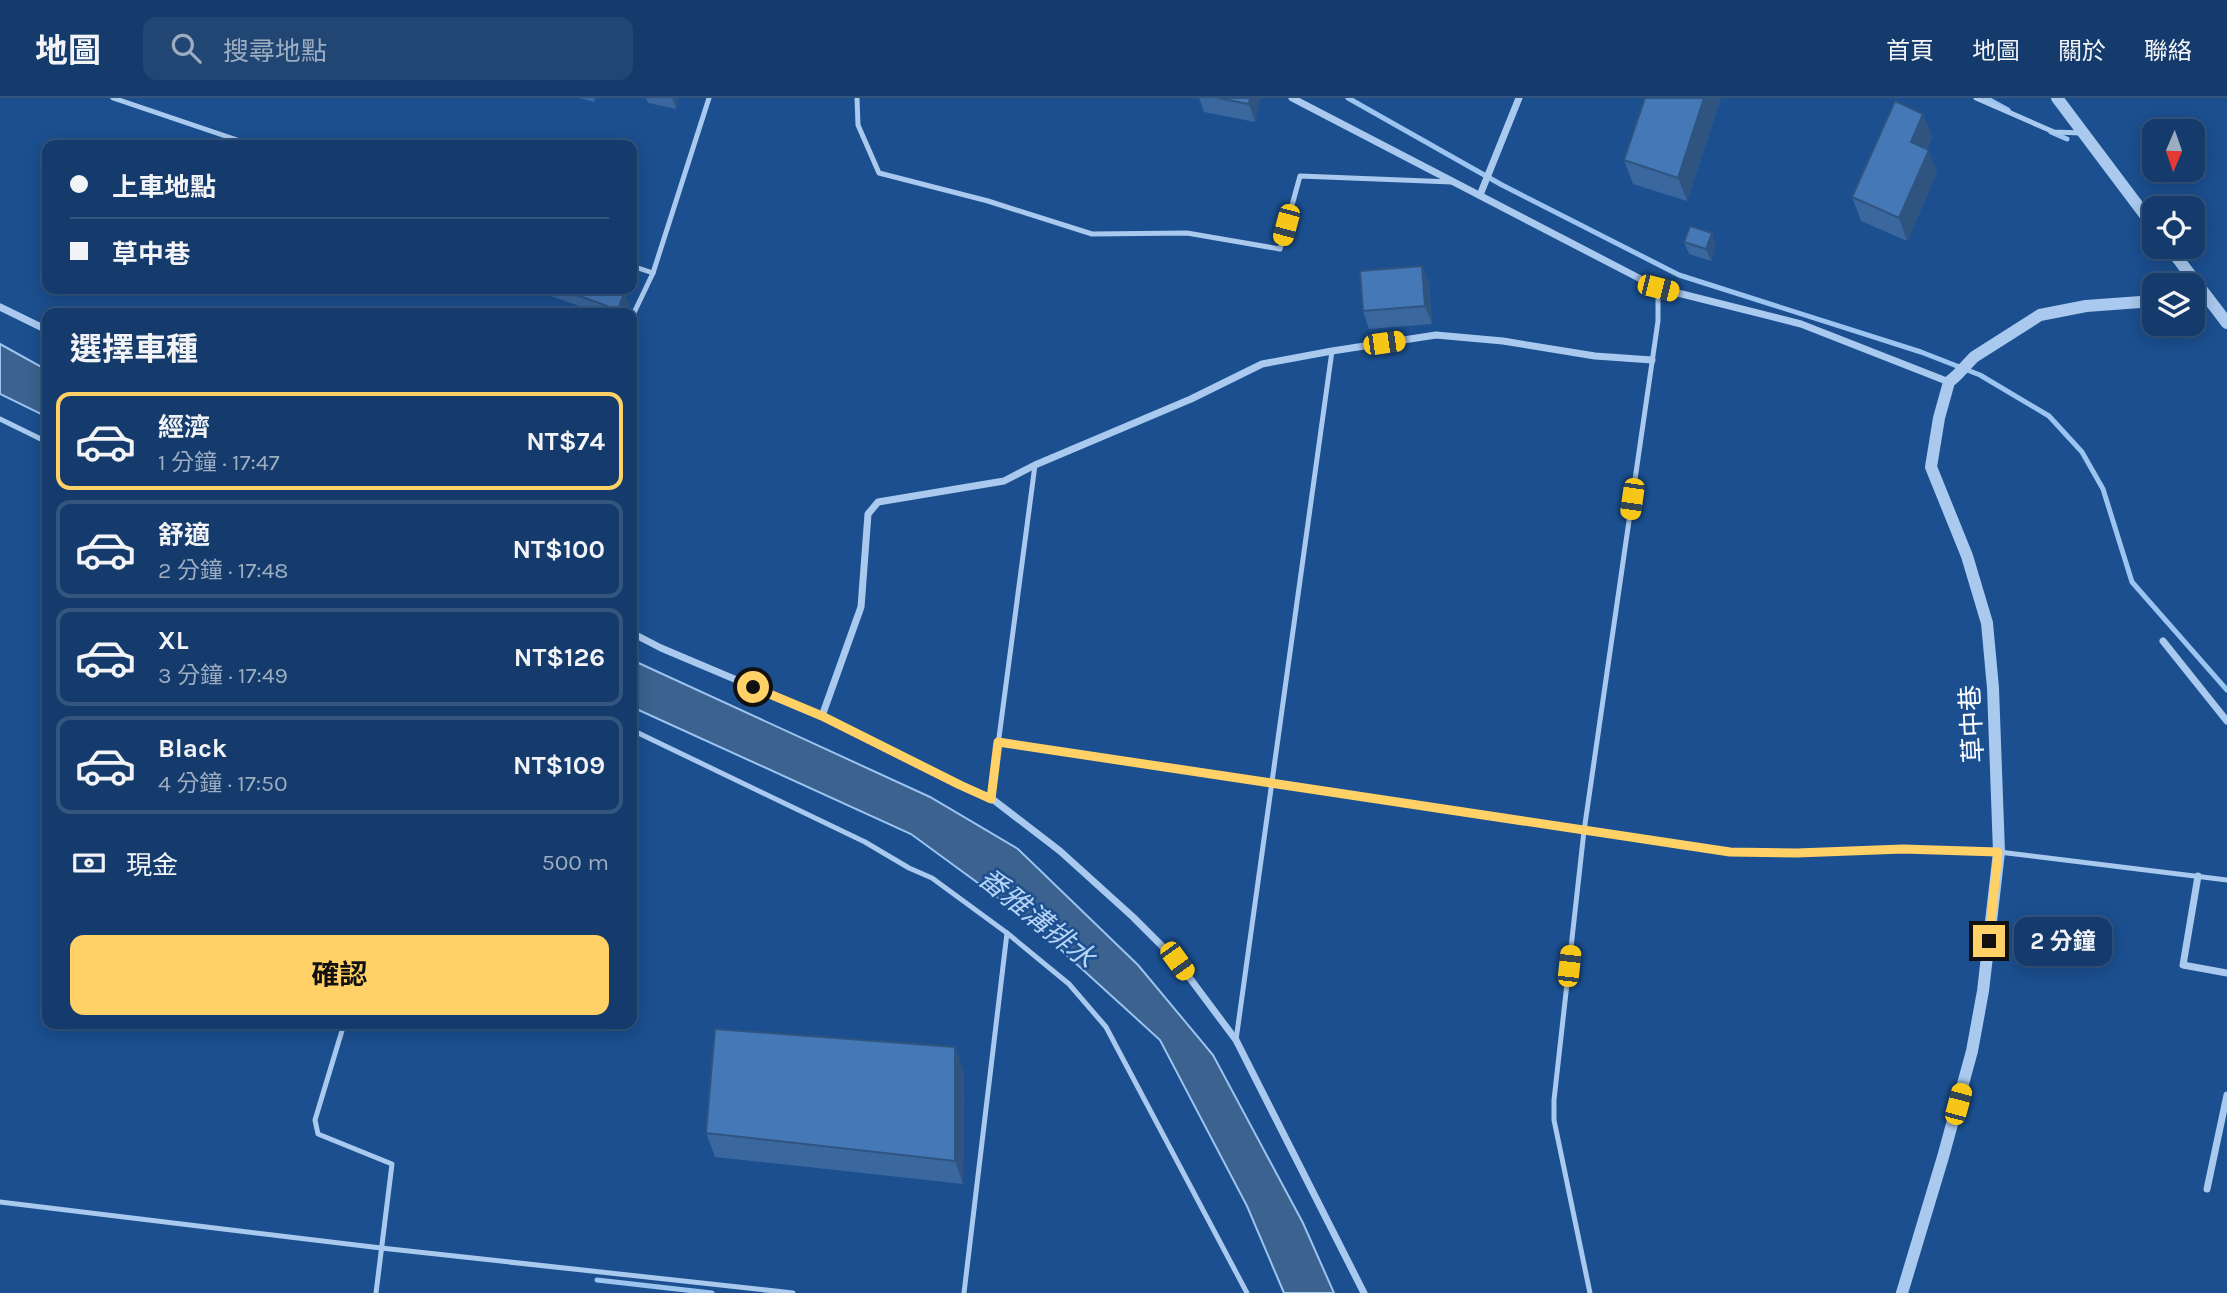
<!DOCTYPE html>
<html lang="zh-TW">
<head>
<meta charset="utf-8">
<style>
	body { margin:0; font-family:Karla,"Noto Sans TC",sans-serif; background:#214673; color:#f1f3f6; height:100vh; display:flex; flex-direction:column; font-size:26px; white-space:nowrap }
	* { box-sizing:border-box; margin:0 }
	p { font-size:23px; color:#9dadc1 }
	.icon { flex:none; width:38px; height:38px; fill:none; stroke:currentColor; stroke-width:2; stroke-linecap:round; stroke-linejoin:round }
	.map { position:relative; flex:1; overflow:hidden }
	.side { position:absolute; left:42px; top:210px; width:595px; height:721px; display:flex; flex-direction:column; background:#143b6b; border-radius:14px; box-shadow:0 4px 18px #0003,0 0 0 2px #33557e }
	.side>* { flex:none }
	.hud { position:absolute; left:42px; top:42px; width:595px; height:154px; border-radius:14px; box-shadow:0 4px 18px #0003,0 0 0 2px #33557e; display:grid; align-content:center; height:154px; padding:0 28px; background:#143b6b }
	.needle { width:46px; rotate:182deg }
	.controls { position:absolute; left:2142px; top:21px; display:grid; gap:14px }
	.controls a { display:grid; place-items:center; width:63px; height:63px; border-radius:14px; background:#143b6b; box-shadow:0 4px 18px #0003,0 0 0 2px #33557e; font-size:35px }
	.end { position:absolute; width:32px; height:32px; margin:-16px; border:9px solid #ffd166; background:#111; box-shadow:0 0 0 4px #111 }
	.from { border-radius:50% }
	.bubble { position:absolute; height:49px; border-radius:14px; background:#143b6b; box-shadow:0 4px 18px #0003,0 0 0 2px #33557e; font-size:23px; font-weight:700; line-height:49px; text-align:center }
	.car { position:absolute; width:21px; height:42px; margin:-21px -10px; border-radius:9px; box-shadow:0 0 5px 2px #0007; background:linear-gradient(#f5c518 24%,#345 0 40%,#f5c518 0 76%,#345 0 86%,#f5c518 0) }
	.hud b { display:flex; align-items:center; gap:24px; height:66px; font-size:26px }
	.hud b+b { border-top:2px solid #33557e }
	.hud i { width:18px; height:18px; background:#f1f3f6 }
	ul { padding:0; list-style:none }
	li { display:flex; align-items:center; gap:21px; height:98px; margin:0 14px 10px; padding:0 14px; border:4px solid #33557e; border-radius:14px }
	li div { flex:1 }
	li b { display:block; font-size:26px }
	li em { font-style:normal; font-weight:700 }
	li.selected { border-color:#ffd166 }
	li>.icon { width:63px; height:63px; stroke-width:1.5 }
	h2 { padding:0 28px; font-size:32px; line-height:84px }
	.pay { display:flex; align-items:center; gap:18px; height:77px; padding:0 28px; font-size:26px }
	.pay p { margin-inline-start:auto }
	.action { display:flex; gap:14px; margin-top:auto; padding:14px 28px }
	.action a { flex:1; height:80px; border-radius:14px; background:#ffd166; color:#111; font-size:28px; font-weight:700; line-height:80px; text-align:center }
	header { display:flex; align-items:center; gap:42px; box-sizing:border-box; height:98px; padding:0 35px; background:#143b6b; border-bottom:2px solid #33557e }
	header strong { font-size:33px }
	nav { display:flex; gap:38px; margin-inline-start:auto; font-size:24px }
	.search { width:490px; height:63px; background:#214673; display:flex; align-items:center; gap:18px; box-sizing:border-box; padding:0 24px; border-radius:14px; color:#9dadc1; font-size:26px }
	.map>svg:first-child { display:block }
	.water { fill:#3c6290; stroke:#9cc4f0; stroke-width:2 }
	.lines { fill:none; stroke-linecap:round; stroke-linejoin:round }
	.stream { stroke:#9cc4f0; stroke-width:5 }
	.service { stroke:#a9c9ee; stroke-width:5 }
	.minor { stroke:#a9c9ee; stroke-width:7 }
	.tertiary { stroke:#a9c9ee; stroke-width:12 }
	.wall { fill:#3a679d }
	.shaded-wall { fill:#305480 }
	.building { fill:#4478b7; stroke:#305480; stroke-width:2 }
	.route { stroke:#ffd166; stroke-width:9 }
	.labels { text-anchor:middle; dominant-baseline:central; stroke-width:5; stroke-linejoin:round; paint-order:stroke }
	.street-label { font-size:26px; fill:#fff; stroke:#1b4f8f }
	.water-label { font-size:28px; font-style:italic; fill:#b5d3f5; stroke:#1b4f8f }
</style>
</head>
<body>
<header>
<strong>地圖</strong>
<div class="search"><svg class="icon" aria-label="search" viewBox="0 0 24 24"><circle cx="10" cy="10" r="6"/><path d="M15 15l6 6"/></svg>搜尋地點</div>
<nav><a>首頁</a><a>地圖</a><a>關於</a><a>聯絡</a></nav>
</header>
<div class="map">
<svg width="2227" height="1195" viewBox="0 0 2227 1195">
	<rect width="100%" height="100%" fill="#1b4f8f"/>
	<g class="water">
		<path d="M 0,246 L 47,272 L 47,319 L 0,296 Z"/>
		<path d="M 632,562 L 930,699 L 1018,751 L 1138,867 L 1213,957 L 1303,1125 L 1334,1195 L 1284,1195 L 1247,1108 L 1160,942 L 1026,820 L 911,736 L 632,609 Z"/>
	</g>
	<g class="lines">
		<g class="stream">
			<path d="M 1348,0 L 1502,87 L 1679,177 L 1921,254 L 1980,277 L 2049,318 L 2082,354 L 2103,391 L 2132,484 L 2227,592"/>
			<path d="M 1986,0 L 2008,12"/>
			<path d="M 2051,34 L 2067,41"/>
			<path d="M 597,1182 L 712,1195"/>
		</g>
		<g class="service">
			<path d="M 113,0 L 252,47"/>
			<path d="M 857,0 L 858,27 L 879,75 L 988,103 L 1092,136 L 1187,135 L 1280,151 L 1300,78 L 1452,84"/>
			<path d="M 1976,0 L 2054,34 L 2081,35"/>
			<path d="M 632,168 L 653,175"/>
			<path d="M 632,219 L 653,175 L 709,0"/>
			<path d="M 0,321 L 47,344"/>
			<path d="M 632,632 L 865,744 L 909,770 L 932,780 L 1007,835 L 1069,886 L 1106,929 L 1247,1195"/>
			<path d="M 998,644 L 1730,754 L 1797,755 L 1903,751 L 1999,754 L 2227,782"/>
			<path d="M 991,700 L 1035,367"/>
			<path d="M 344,926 L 315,1022 L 318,1036 L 392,1066 L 376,1195"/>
			<path d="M 1236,942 L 1332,253"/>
			<path d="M 0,1104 L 381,1150 L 793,1195"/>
			<path d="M 964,1195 L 1007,835"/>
			<path d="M 1590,1195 L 1554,1022 L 1554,1002 L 1584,733 L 1658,223 L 1658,190"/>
		</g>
		<g class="minor">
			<path d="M 1292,0 L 1658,190 L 1801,226 L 1949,284"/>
			<path d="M 1480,97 L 1519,0"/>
			<path d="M 0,209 L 47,232"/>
			<path d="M 632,535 L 661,550 L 822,618 L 960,687 L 991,700 L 1060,753 L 1133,819 L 1177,863 L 1236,942 L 1364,1195"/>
			<path d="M 2163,543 L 2227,623"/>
			<path d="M 822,618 L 861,509 L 868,416 L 878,404 L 1004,383 L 1035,367 L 1191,301 L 1262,266 L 1332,253 L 1436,237 L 1503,243 L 1595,258 L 1652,262"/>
			<path d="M 2198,778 L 2183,867 L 2227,875"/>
			<path d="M 2207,1091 L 2227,997"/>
		</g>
		<g class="tertiary">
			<path d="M 2057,0 L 2154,129"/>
			<path d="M 2169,149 L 2227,225"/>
			<path d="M 2193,200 L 2207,199"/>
			<path d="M 1902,1195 L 1943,1059 L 1972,953 L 1983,893 L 1999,754 L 1993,590 L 1987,525 L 1967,458 L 1931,369 L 1939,320 L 1949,284 L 1957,277 L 1974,259 L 2040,217 L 2086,208 L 2154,203"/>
		</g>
	</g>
	<g class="wall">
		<path d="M 579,0 L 595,0 L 594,4 Z"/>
		<path d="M 646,0 L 678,0 L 676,11 L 648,5 Z"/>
		<path d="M 1199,0 L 1260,0 L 1255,24 L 1204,14 Z"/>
		<path d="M 1645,0 L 1721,0 L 1687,103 L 1633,86 L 1624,62 Z"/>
		<path d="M 1923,16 L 1932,39 L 1927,51 L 1937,75 L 1907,143 L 1861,123 L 1852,99 Z"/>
		<path d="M 1684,144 L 1716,147 L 1711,163 L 1689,156 Z"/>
		<path d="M 1422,168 L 1429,186 L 1432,226 L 1369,231 L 1363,213 Z"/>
		<path d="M 539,191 L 612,191 L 624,195 L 629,207 L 626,215 L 599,215 L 551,198 L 549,193 L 549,194 Z"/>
		<path d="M 964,973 L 963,1086 L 715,1059 L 706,1035 Z"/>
	</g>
	<g class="shaded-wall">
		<path d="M 672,0 L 678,0 L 676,11 Z"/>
		<path d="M 1250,0 L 1260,0 L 1255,24 L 1249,6 Z"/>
		<path d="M 1704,0 L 1721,0 L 1687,103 L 1678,80 Z"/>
		<path d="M 1923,16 L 1932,39 L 1920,67 L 1911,44 Z"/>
		<path d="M 1929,52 L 1937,75 L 1907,143 L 1899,120 Z"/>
		<path d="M 1712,135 L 1716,147 L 1711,163 L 1706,151 Z"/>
		<path d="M 1422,168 L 1429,186 L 1432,226 L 1425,208 Z"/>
		<path d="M 624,195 L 629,207 L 626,215 L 620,215 L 618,212 Z"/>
		<path d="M 955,949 L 964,973 L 963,1086 L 955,1063 Z"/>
	</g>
	<g class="building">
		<path d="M 1218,0 L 1250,0 L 1249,6 Z"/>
		<path d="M 1645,0 L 1704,0 L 1678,80 L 1624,62 Z"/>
		<path d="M 1895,3 L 1923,16 L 1911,44 L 1929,52 L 1899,120 L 1852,99 Z"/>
		<path d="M 1690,128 L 1712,135 L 1706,151 L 1684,144 Z"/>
		<path d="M 1422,168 L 1425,208 L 1363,213 L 1360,173 Z"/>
		<path d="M 560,191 L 612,191 L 624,195 L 618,212 Z"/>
		<path d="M 715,931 L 955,949 L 955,1063 L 706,1035 Z"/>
	</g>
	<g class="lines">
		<path class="route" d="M 753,589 L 822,618 L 960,687 L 991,701 L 998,644 L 1730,754 L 1797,755 L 1903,751 L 1998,754 L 1989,843"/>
	</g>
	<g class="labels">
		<g class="street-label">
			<text transform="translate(1972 626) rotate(-93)">草中巷</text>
		</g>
		<g class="water-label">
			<text transform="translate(1037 820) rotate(39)">番雅溝排水</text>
		</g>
	</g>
</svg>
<div class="controls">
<a><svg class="needle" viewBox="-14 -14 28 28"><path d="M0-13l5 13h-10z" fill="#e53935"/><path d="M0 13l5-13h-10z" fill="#9dadc1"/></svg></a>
<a><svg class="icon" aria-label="locate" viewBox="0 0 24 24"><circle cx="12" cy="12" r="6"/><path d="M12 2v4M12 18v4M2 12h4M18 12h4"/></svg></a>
<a><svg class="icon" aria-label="layers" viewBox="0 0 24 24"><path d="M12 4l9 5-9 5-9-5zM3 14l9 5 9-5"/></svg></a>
</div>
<i class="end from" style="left:753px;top:589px"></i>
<i class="end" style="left:1989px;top:843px"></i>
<div class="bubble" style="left:2014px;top:819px;width:98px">2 分鐘</div>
<i class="car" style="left:1286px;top:127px;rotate:195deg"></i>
<i class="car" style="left:1658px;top:190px;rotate:104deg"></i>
<i class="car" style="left:1384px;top:245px;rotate:82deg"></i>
<i class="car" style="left:1632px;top:401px;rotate:188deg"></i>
<i class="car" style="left:1177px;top:863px;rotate:144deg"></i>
<i class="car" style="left:1569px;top:868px;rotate:6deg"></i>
<i class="car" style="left:1958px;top:1006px;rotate:15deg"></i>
<div class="hud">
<b><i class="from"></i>上車地點</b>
<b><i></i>草中巷</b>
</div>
<section class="side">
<h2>選擇車種</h2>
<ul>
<li class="selected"><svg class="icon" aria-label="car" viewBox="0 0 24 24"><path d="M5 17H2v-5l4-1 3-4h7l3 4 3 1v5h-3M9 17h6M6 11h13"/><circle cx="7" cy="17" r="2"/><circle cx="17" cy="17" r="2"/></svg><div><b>經濟</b><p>1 分鐘 · 17:47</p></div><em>NT$74</em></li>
<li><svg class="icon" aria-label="car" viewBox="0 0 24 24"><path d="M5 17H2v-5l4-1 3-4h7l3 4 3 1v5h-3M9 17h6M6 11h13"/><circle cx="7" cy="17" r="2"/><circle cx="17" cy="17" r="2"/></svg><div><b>舒適</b><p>2 分鐘 · 17:48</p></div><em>NT$100</em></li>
<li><svg class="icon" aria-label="car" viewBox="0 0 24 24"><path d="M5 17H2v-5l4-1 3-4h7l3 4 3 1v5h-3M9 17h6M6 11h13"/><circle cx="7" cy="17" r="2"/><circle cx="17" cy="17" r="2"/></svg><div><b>XL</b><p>3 分鐘 · 17:49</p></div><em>NT$126</em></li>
<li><svg class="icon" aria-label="car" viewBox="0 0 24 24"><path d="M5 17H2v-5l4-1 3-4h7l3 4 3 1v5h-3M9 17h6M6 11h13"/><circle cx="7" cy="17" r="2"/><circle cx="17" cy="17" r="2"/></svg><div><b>Black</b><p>4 分鐘 · 17:50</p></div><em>NT$109</em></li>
</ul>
<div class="pay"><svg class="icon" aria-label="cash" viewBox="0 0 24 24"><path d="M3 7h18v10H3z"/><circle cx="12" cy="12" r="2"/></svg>現金<p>500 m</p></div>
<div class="action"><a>確認</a></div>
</section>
</div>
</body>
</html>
